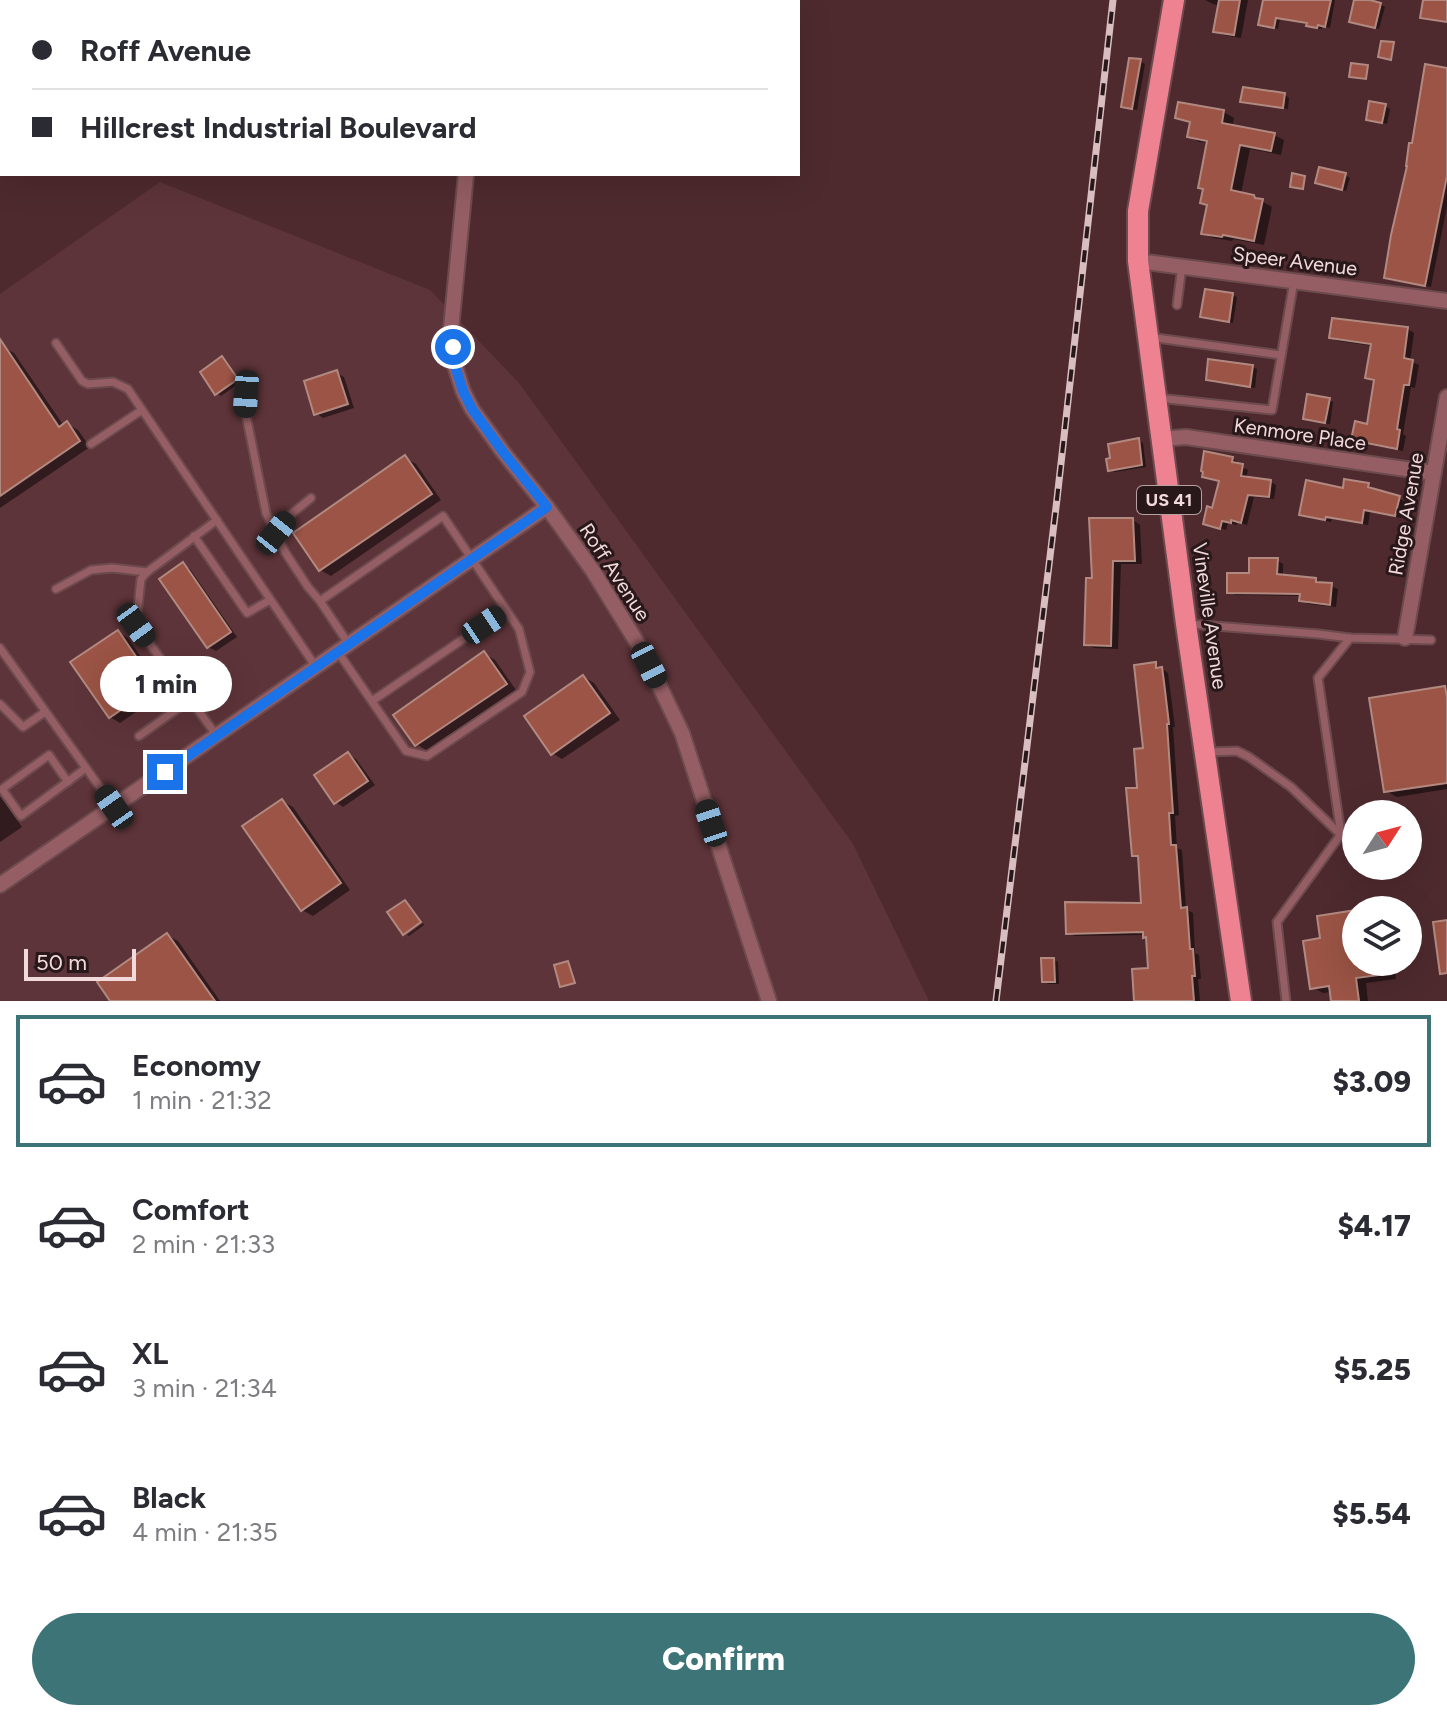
<!DOCTYPE html>
<html lang="en">
<head>
<meta charset="utf-8">
<style>
	body { margin:0; font-family:Figtree,sans-serif; background:#f7f7f7; color:#2b2b33; height:100vh; display:flex; flex-direction:column; font-size:30px; white-space:nowrap }
	* { box-sizing:border-box; margin:0 }
	p { font-size:26px; color:#7c7c81 }
	.icon { flex:none; width:44px; height:44px; fill:none; stroke:currentColor; stroke-width:2; stroke-linecap:round; stroke-linejoin:round }
	.map { position:relative; height:1001px; overflow:hidden }
	.details { display:flex; flex-direction:column; background:#fff; flex:1 }
	.details>* { flex:none }
	.guide { position:absolute; left:0px; top:0px; width:800px; height:176px; box-shadow:0 8px 32px #0002; display:grid; align-content:center; height:176px; padding:0 32px; background:#fff }
	.needle { width:52px; rotate:54deg }
	.tools { position:absolute; left:1342px; top:800px; display:grid; gap:16px }
	.tools a { display:grid; place-items:center; width:80px; height:80px; border-radius:50%; background:#fff; box-shadow:0 8px 32px #0002; font-size:40px }
	.scale { position:absolute; left:24px; bottom:20px; width:112px; box-sizing:border-box; padding-left:8px; border:4px solid #f2dadc; border-top:0; font-size:22px; line-height:28px; white-space:nowrap; color:#f2dadc; -webkit-text-stroke:6px #29181a; paint-order:stroke }
	.end { position:absolute; width:36px; height:36px; margin:-18px; border:10px solid #1a73e8; background:#fff; box-shadow:0 0 0 4px #fff }
	.from { border-radius:50% }
	.bubble { position:absolute; height:56px; border-radius:28px; background:#fff; box-shadow:0 8px 32px #0002; font-size:26px; font-weight:800; line-height:56px; text-align:center }
	.car { position:absolute; width:24px; height:48px; margin:-24px -12px; border-radius:10px; box-shadow:0 0 6px 2px #0007; background:linear-gradient(#222 24%,#8ab4d8 0 40%,#222 0 76%,#8ab4d8 0 86%,#222 0) }
	.guide b { display:flex; align-items:center; gap:28px; height:76px; font-size:30px }
	.guide b+b { border-top:2px solid #e1e1e2 }
	.guide i { width:20px; height:20px; background:#2b2b33 }
	ul { padding:14px 0 0; list-style:none }
	li { display:flex; align-items:center; gap:24px; height:132px; margin:0 16px 12px; padding:0 16px; border:4px solid transparent; border-radius:0px }
	li div { flex:1 }
	li b { display:block; font-size:30px }
	li em { font-style:normal; font-weight:800 }
	li.current { border-color:#3d7477 }
	li>.icon { width:72px; height:72px; stroke-width:1.5 }
	.button { display:flex; gap:16px; margin-top:auto; padding:16px 32px }
	.button a { flex:1; height:92px; border-radius:48px; background:#3d7477; color:#fff; font-size:32px; font-weight:800; line-height:92px; text-align:center }
	.map>svg:first-child { display:block }
	.built { fill:#5d3439 }
	.shadow { fill:#0007 }
	.building { fill:#9b5445; stroke:#b28980; stroke-width:2 }
	.lines { fill:none; stroke-linecap:round; stroke-linejoin:round }
	.lane-casing { stroke:#6c4a4d; stroke-width:11 }
	.street-casing { stroke:#6c4a4d; stroke-width:18 }
	.primary-casing { stroke:#6c4a4d; stroke-width:24 }
	.lane { stroke:#945e64; stroke-width:7 }
	.street { stroke:#945e64; stroke-width:14 }
	.primary { stroke:#ef8290; stroke-width:20 }
	.rail-casing { stroke:#d8bec0; stroke-width:7 }
	.rail { stroke:#29181a; stroke-width:4; stroke-dasharray:12; stroke-linecap:butt }
	.route { stroke:#1a73e8; stroke-width:10 }
	.labels { text-anchor:middle; dominant-baseline:central; stroke-width:6; stroke-linejoin:round; paint-order:stroke }
	.shield { fill:#29181a; stroke:#b6a0a2; stroke-width:2 }
	.shield-label { font-size:18px; font-weight:bold; fill:#f2dadc }
	.street-label { font-size:20px; fill:#f2dadc; stroke:#29181a }
</style>
</head>
<body>
<div class="map">
<svg width="1447" height="1001" viewBox="0 0 1447 1001">
	<rect width="100%" height="100%" fill="#4e2a2e"/>
	<path class="built" d="M 160,182 L 430,290 L 519,383 L 853,844 L 929,1001 L 0,1001 L 0,294 Z"/>
	<g class="shadow">
		<path d="M 1205,0 L 1248,0 L 1241,38 L 1223,35 L 1215,31 L 1220,6 L 1213,4 Z"/>
		<path d="M 1265,0 L 1335,0 L 1330,28 L 1322,26 L 1322,29 L 1313,28 L 1309,23 L 1280,19 L 1278,29 L 1265,26 Z"/>
		<path d="M 1356,0 L 1380,4 L 1385,7 L 1379,29 L 1356,24 Z"/>
		<path d="M 1140,61 L 1145,64 L 1137,110 L 1128,108 L 1123,106 Z"/>
		<path d="M 1447,70 L 1447,206 L 1431,287 L 1391,280 L 1386,277 L 1413,145 Z"/>
		<path d="M 1285,95 L 1289,98 L 1288,109 L 1247,103 L 1242,101 Z"/>
		<path d="M 1180,104 L 1224,112 L 1234,118 L 1232,127 L 1274,135 L 1284,140 L 1281,155 L 1250,149 L 1241,194 L 1253,196 L 1272,207 L 1264,245 L 1233,239 L 1232,241 L 1213,238 L 1203,233 L 1209,206 L 1209,143 L 1199,142 L 1189,136 L 1191,124 L 1177,117 Z"/>
		<path d="M 1385,106 L 1390,109 L 1387,124 L 1368,119 Z"/>
		<path d="M 1345,175 L 1350,178 L 1346,191 L 1318,182 Z"/>
		<path d="M 1232,295 L 1237,297 L 1233,323 L 1207,319 L 1203,316 Z"/>
		<path d="M 1334,320 L 1408,329 L 1414,333 L 1410,361 L 1419,365 L 1415,388 L 1411,387 L 1403,434 L 1406,436 L 1403,451 L 1360,443 L 1354,439 L 1369,426 L 1374,381 L 1368,377 L 1373,346 L 1338,341 L 1331,337 Z"/>
		<path d="M 3,347 L 14,353 L 64,426 L 67,424 L 78,430 L 90,447 L 0,508 L 0,349 Z"/>
		<path d="M 223,359 L 227,361 L 241,382 L 221,396 L 217,393 Z"/>
		<path d="M 1253,367 L 1257,369 L 1255,388 L 1212,382 L 1208,379 Z"/>
		<path d="M 337,373 L 344,377 L 354,408 L 323,418 L 316,413 Z"/>
		<path d="M 1329,400 L 1333,402 L 1330,424 L 1310,421 L 1305,418 Z"/>
		<path d="M 1138,440 L 1143,443 L 1146,467 L 1115,472 L 1110,470 Z"/>
		<path d="M 1206,454 L 1233,459 L 1239,463 L 1238,465 L 1248,470 L 1246,478 L 1271,482 L 1276,485 L 1274,499 L 1254,497 L 1247,525 L 1237,522 L 1237,525 L 1228,523 L 1226,530 L 1205,523 L 1214,510 L 1220,482 L 1204,476 Z"/>
		<path d="M 405,458 L 416,464 L 441,500 L 331,576 L 320,570 Z"/>
		<path d="M 1368,485 L 1374,488 L 1373,491 L 1405,501 L 1401,518 L 1370,512 L 1368,525 L 1332,519 L 1331,522 L 1307,517 L 1301,514 L 1344,490 Z"/>
		<path d="M 1133,520 L 1140,525 L 1142,564 L 1121,564 L 1118,649 L 1094,648 L 1086,644 L 1094,580 Z"/>
		<path d="M 1277,560 L 1283,564 L 1283,577 L 1316,580 L 1338,589 L 1336,607 L 1308,604 L 1301,600 L 1301,596 L 1236,595 L 1229,592 L 1251,575 Z"/>
		<path d="M 183,565 L 190,569 L 237,637 L 216,651 L 208,647 Z"/>
		<path d="M 118,632 L 128,638 L 165,692 L 120,723 L 110,717 Z"/>
		<path d="M 485,654 L 495,660 L 516,690 L 428,751 L 418,745 L 396,715 Z"/>
		<path d="M 1155,664 L 1168,673 L 1175,727 L 1173,727 L 1179,815 L 1175,816 L 1177,848 L 1182,850 L 1186,909 L 1193,913 L 1195,953 L 1199,955 L 1201,979 L 1198,979 L 1200,1001 L 1136,1001 L 1150,970 L 1148,938 L 1145,935 L 1075,936 L 1068,933 L 1143,905 L 1140,858 L 1134,855 L 1139,790 Z"/>
		<path d="M 584,677 L 594,683 L 620,720 L 562,759 L 552,753 Z"/>
		<path d="M 1445,688 L 1447,690 L 1447,789 L 1397,797 L 1386,791 Z"/>
		<path d="M 348,754 L 356,759 L 375,785 L 343,807 L 336,802 Z"/>
		<path d="M 0,796 L 22,827 L 0,842 Z"/>
		<path d="M 282,801 L 293,807 L 350,890 L 313,916 L 302,910 Z"/>
		<path d="M 1356,912 L 1356,962 L 1394,962 L 1396,979 L 1366,983 L 1368,1001 L 1333,1001 L 1332,992 L 1323,993 L 1312,987 L 1322,940 Z"/>
		<path d="M 423,923 L 424,925 L 409,936 L 407,935 Z"/>
		<path d="M 167,935 L 178,941 L 220,1001 L 113,1001 Z"/>
		<path d="M 1054,960 L 1058,962 L 1059,984 L 1048,984 L 1044,981 Z"/>
	</g>
	<g class="building">
		<path d="M 1219,0 L 1240,0 L 1234,35 L 1213,32 Z"/>
		<path d="M 1263,0 L 1331,0 L 1325,27 L 1318,25 L 1317,28 L 1306,26 L 1307,23 L 1276,18 L 1274,28 L 1258,25 Z"/>
		<path d="M 1354,0 L 1370,0 L 1381,3 L 1375,28 L 1349,22 Z"/>
		<path d="M 1423,0 L 1447,0 L 1447,22 L 1420,18 Z"/>
		<path d="M 1381,41 L 1394,42 L 1391,60 L 1378,57 Z"/>
		<path d="M 1129,58 L 1141,59 L 1132,109 L 1121,107 Z"/>
		<path d="M 1351,63 L 1368,65 L 1366,79 L 1349,77 Z"/>
		<path d="M 1425,64 L 1447,68 L 1447,176 L 1425,286 L 1384,278 L 1391,235 L 1407,166 L 1406,166 L 1409,143 L 1412,143 Z"/>
		<path d="M 1243,87 L 1285,93 L 1283,108 L 1240,102 Z"/>
		<path d="M 1369,101 L 1386,104 L 1382,123 L 1366,120 Z"/>
		<path d="M 1178,102 L 1224,110 L 1222,123 L 1275,133 L 1271,151 L 1240,145 L 1231,190 L 1254,195 L 1255,198 L 1263,199 L 1254,241 L 1223,235 L 1222,237 L 1201,234 L 1207,205 L 1200,203 L 1203,189 L 1198,188 L 1207,141 L 1187,137 L 1190,122 L 1175,118 Z"/>
		<path d="M 1319,167 L 1346,173 L 1342,190 L 1315,183 Z"/>
		<path d="M 1292,173 L 1305,176 L 1303,189 L 1290,187 Z"/>
		<path d="M 1205,289 L 1233,293 L 1229,322 L 1200,317 Z"/>
		<path d="M 1332,318 L 1408,327 L 1404,358 L 1413,360 L 1409,385 L 1404,385 L 1397,429 L 1400,430 L 1397,449 L 1351,440 L 1355,421 L 1367,424 L 1374,380 L 1365,378 L 1371,344 L 1329,338 Z"/>
		<path d="M 0,339 L 59,427 L 67,421 L 80,441 L 0,496 Z"/>
		<path d="M 222,356 L 238,379 L 215,395 L 200,372 Z"/>
		<path d="M 1208,359 L 1253,365 L 1250,387 L 1206,380 Z"/>
		<path d="M 337,370 L 348,404 L 314,415 L 304,381 Z"/>
		<path d="M 1307,394 L 1330,398 L 1325,423 L 1303,419 Z"/>
		<path d="M 1139,438 L 1142,465 L 1108,471 L 1106,459 L 1110,458 L 1108,444 Z"/>
		<path d="M 1204,451 L 1233,457 L 1232,462 L 1243,464 L 1241,476 L 1271,480 L 1269,497 L 1248,495 L 1241,523 L 1231,520 L 1231,523 L 1222,521 L 1220,529 L 1203,524 L 1207,506 L 1212,508 L 1219,481 L 1202,477 L 1203,472 L 1201,471 Z"/>
		<path d="M 405,455 L 432,494 L 319,571 L 293,533 Z"/>
		<path d="M 1344,479 L 1369,483 L 1368,487 L 1400,496 L 1395,516 L 1364,510 L 1362,523 L 1326,517 L 1325,520 L 1299,515 L 1306,480 L 1343,488 Z"/>
		<path d="M 1089,518 L 1133,518 L 1135,561 L 1113,561 L 1111,646 L 1084,645 L 1086,578 L 1092,578 Z"/>
		<path d="M 1249,558 L 1278,558 L 1277,574 L 1316,578 L 1316,582 L 1332,583 L 1330,605 L 1299,601 L 1300,594 L 1227,593 L 1227,573 L 1249,573 Z"/>
		<path d="M 183,562 L 231,632 L 207,648 L 159,579 Z"/>
		<path d="M 118,630 L 156,686 L 109,718 L 70,662 Z"/>
		<path d="M 484,651 L 507,684 L 415,746 L 393,715 Z"/>
		<path d="M 1156,662 L 1156,668 L 1162,667 L 1164,682 L 1169,724 L 1167,724 L 1173,813 L 1169,813 L 1171,845 L 1176,845 L 1181,908 L 1187,907 L 1190,949 L 1193,949 L 1195,976 L 1192,976 L 1194,1001 L 1134,1001 L 1132,969 L 1148,968 L 1146,937 L 1143,938 L 1143,932 L 1066,934 L 1065,902 L 1141,903 L 1138,856 L 1132,856 L 1126,788 L 1137,788 L 1134,749 L 1143,748 L 1134,665 Z"/>
		<path d="M 583,675 L 610,713 L 551,755 L 524,716 Z"/>
		<path d="M 1445,686 L 1447,697 L 1447,783 L 1384,792 L 1369,698 Z"/>
		<path d="M 348,752 L 368,781 L 334,804 L 314,775 Z"/>
		<path d="M 282,799 L 341,883 L 301,911 L 242,826 Z"/>
		<path d="M 405,900 L 421,922 L 403,935 L 387,912 Z"/>
		<path d="M 1356,910 L 1356,962 L 1385,962 L 1387,974 L 1356,978 L 1359,1001 L 1331,1001 L 1329,986 L 1310,989 L 1303,941 L 1320,938 L 1317,916 Z"/>
		<path d="M 1447,920 L 1447,973 L 1440,974 L 1433,922 Z"/>
		<path d="M 167,933 L 215,1001 L 110,1001 L 97,982 Z"/>
		<path d="M 1041,958 L 1054,958 L 1055,982 L 1042,982 Z"/>
		<path d="M 568,961 L 575,983 L 560,987 L 554,965 Z"/>
	</g>
	<g class="lines">
		<g class="lane-casing">
			<g id="lane">
				<path d="M 1177,305 L 1182,266"/>
				<path d="M 1149,337 L 1281,355"/>
				<path d="M 56,343 L 82,381 L 88,384 L 113,382 L 128,389 L 316,667"/>
				<path d="M 247,377 L 245,410 L 266,513 L 285,552 L 308,587 L 320,601"/>
				<path d="M 1158,398 L 1272,410 L 1294,281"/>
				<path d="M 91,444 L 142,410"/>
				<path d="M 217,520 L 147,572 L 141,579 L 136,625 L 217,736"/>
				<path d="M 276,533 L 289,516 L 311,498"/>
				<path d="M 194,536 L 247,613 L 270,600"/>
				<path d="M 56,589 L 91,570 L 112,568 L 147,572"/>
				<path d="M 1189,624 L 1318,634 L 1350,638 L 1431,640"/>
				<path d="M 0,648 L 114,807"/>
				<path d="M 338,652 L 406,751 L 427,756 L 522,692 L 530,672 L 519,629 L 443,516 L 320,601 L 348,643"/>
				<path d="M 372,701 L 506,610"/>
				<path d="M 0,704 L 23,727 L 45,712"/>
				<path d="M 139,736 L 190,700"/>
				<path d="M 1207,752 L 1237,751 L 1249,757 L 1291,787 L 1340,834"/>
				<path d="M 68,782 L 49,755 L 2,789 L 21,816 L 86,768"/>
				<path d="M 1286,1001 L 1277,922 L 1341,834 L 1318,678 L 1350,638"/>
			</g>
		</g>
		<g class="street-casing">
			<g id="street">
				<path d="M 476,2 L 476,0"/>
				<path d="M 466,174 L 451,329 L 455,366 L 463,391 L 472,409 L 503,452 L 547,507 L 593,571 L 638,644 L 660,687 L 682,733 L 769,1001"/>
				<path d="M 1138,261 L 1447,301"/>
				<path d="M 1161,439 L 1186,437 L 1433,473"/>
				<path d="M 1405,638 L 1447,397"/>
				<path d="M 0,885 L 547,507"/>
			</g>
		</g>
		<g class="primary-casing">
			<path id="primary" d="M 1174,0 L 1138,211 L 1138,261 L 1186,624 L 1241,1001"/>
		</g>
		<use href="#lane" class="lane"/>
		<use href="#street" class="street"/>
		<use href="#primary" class="primary"/>
		<g class="rail-casing">
			<path id="rail" d="M 996,1001 L 1057,499 L 1113,0"/>
		</g>
		<use href="#rail" class="rail"/>
	</g>
	<g class="lines">
		<path class="route" d="M 165,772 L 547,507 L 503,452 L 472,409 L 463,391 L 455,366 L 453,347"/>
	</g>
	<g class="labels">
		<rect class="shield" x="1137" y="486" width="64" height="28" rx="6"/>
		<g class="shield-label">
			<text x="1169" y="500">US 41</text>
		</g>
		<g class="street-label">
			<text transform="translate(1295 261) rotate(7)">Speer Avenue</text>
			<text transform="translate(1300 434) rotate(8)">Kenmore Place</text>
			<text transform="translate(1406 514) rotate(-80)">Ridge Avenue</text>
			<text transform="translate(615 572) rotate(57)">Roff Avenue</text>
			<text transform="translate(1210 616) rotate(82)">Vineville Avenue</text>
		</g>
	</g>
</svg>
<div class="tools">
<a><svg class="needle" viewBox="-14 -14 28 28"><path d="M0-13l5 13h-10z" fill="#e53935"/><path d="M0 13l5-13h-10z" fill="#7c7c81"/></svg></a>
<a><svg class="icon" aria-label="layers" viewBox="0 0 24 24"><path d="M12 4l9 5-9 5-9-5zM3 14l9 5 9-5"/></svg></a>
</div>
<div class="scale">50 m</div>
<i class="end from" style="left:453px;top:347px"></i>
<i class="end" style="left:165px;top:772px"></i>
<div class="bubble" style="left:100px;top:656px;width:132px">1 min</div>
<i class="car" style="left:246px;top:394px;rotate:184deg"></i>
<i class="car" style="left:276px;top:533px;rotate:39deg"></i>
<i class="car" style="left:136px;top:625px;rotate:144deg"></i>
<i class="car" style="left:484px;top:625px;rotate:56deg"></i>
<i class="car" style="left:649px;top:665px;rotate:153deg"></i>
<i class="car" style="left:114px;top:807px;rotate:325deg"></i>
<i class="car" style="left:711px;top:823px;rotate:342deg"></i>
<div class="guide">
<b><i class="from"></i>Roff Avenue</b>
<b><i></i>Hillcrest Industrial Boulevard</b>
</div>
</div>
<section class="details">
<ul>
<li class="current"><svg class="icon" aria-label="car" viewBox="0 0 24 24"><path d="M5 17H2v-5l4-1 3-4h7l3 4 3 1v5h-3M9 17h6M6 11h13"/><circle cx="7" cy="17" r="2"/><circle cx="17" cy="17" r="2"/></svg><div><b>Economy</b><p>1 min · 21:32</p></div><em>$3.09</em></li>
<li><svg class="icon" aria-label="car" viewBox="0 0 24 24"><path d="M5 17H2v-5l4-1 3-4h7l3 4 3 1v5h-3M9 17h6M6 11h13"/><circle cx="7" cy="17" r="2"/><circle cx="17" cy="17" r="2"/></svg><div><b>Comfort</b><p>2 min · 21:33</p></div><em>$4.17</em></li>
<li><svg class="icon" aria-label="car" viewBox="0 0 24 24"><path d="M5 17H2v-5l4-1 3-4h7l3 4 3 1v5h-3M9 17h6M6 11h13"/><circle cx="7" cy="17" r="2"/><circle cx="17" cy="17" r="2"/></svg><div><b>XL</b><p>3 min · 21:34</p></div><em>$5.25</em></li>
<li><svg class="icon" aria-label="car" viewBox="0 0 24 24"><path d="M5 17H2v-5l4-1 3-4h7l3 4 3 1v5h-3M9 17h6M6 11h13"/><circle cx="7" cy="17" r="2"/><circle cx="17" cy="17" r="2"/></svg><div><b>Black</b><p>4 min · 21:35</p></div><em>$5.54</em></li>
</ul>
<div class="button"><a>Confirm</a></div>
</section>
</body>
</html>
